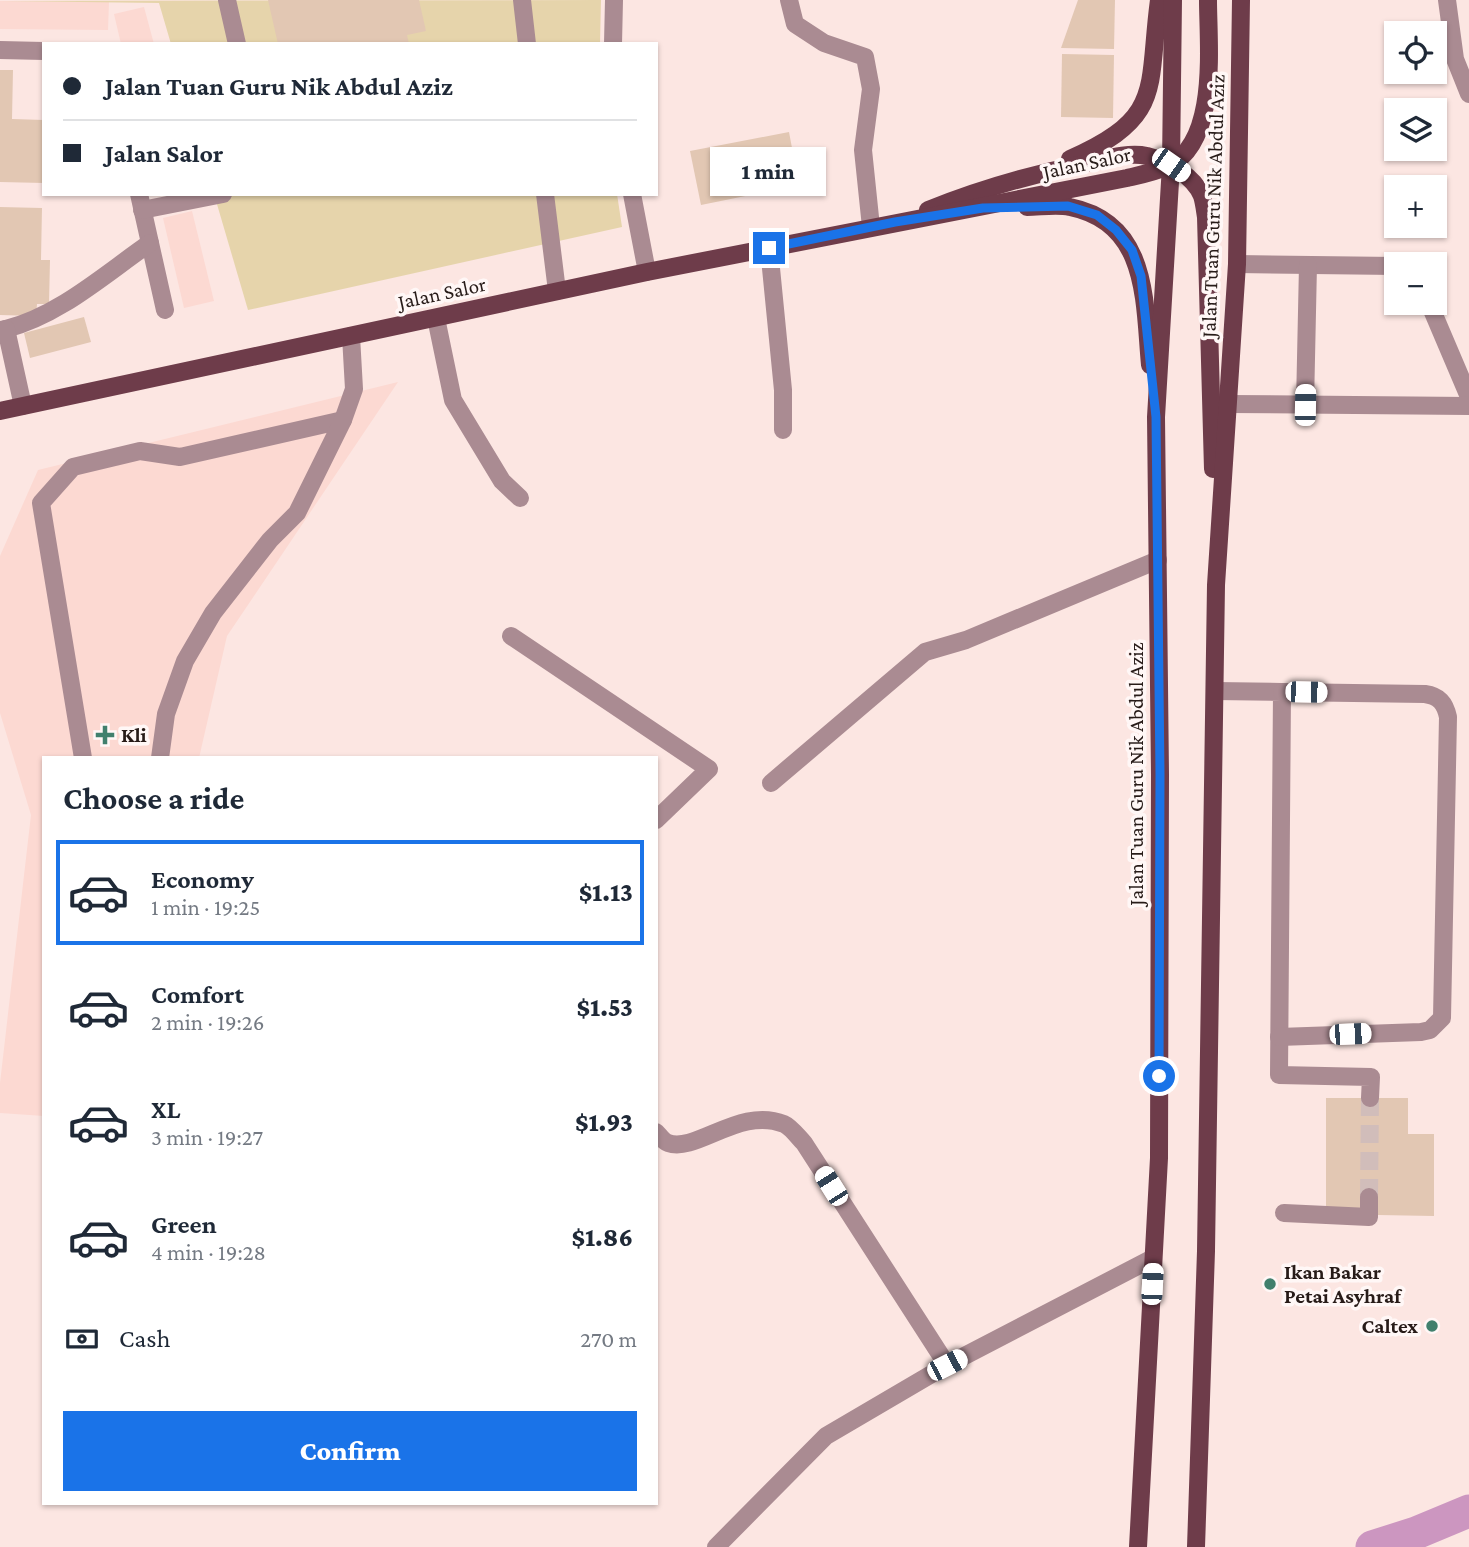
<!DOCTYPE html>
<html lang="en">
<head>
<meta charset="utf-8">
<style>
	body { margin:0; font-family:"Crimson Pro",serif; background:#f2f2f3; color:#1f2937; height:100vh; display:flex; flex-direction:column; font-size:26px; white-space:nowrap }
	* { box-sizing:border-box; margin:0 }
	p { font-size:23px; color:#747a83 }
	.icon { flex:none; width:38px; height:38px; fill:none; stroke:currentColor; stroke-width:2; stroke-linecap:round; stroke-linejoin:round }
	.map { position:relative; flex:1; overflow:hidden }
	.sheet { position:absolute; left:42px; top:756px; width:616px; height:749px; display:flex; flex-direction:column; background:#fff; border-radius:0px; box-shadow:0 2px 5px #0004 }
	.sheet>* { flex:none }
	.top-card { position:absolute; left:42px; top:42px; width:616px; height:154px; border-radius:0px; box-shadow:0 2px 5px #0004; display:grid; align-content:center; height:154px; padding:0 21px; background:#fff }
	.controls { position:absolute; left:1384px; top:21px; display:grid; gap:14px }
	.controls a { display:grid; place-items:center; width:63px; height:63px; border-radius:0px; background:#fff; box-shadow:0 2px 5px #0004; font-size:35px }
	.end { position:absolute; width:32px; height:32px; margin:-16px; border:9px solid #1a73e8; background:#fff; box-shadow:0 0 0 4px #fff }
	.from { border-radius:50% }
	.bubble { position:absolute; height:49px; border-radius:0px; background:#fff; box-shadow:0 2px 5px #0004; font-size:23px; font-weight:800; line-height:49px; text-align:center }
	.car { position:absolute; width:21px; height:42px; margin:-21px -10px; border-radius:9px; box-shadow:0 0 5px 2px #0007; background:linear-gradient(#fff 24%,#345 0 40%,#fff 0 76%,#345 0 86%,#fff 0) }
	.top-card b { display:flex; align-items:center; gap:24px; height:66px; font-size:26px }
	.top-card b+b { border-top:2px solid #e0e1e3 }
	.top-card i { width:18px; height:18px; background:#1f2937 }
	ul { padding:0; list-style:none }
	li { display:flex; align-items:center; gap:21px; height:105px; margin:0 14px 10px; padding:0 7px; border:4px solid transparent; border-radius:0px }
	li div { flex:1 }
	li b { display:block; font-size:26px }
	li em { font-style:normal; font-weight:800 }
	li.selected { border-color:#1a73e8 }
	li>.icon { width:63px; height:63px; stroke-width:1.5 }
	h2 { padding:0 21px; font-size:32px; line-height:84px }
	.pay { display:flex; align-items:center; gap:18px; height:77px; padding:0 21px; font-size:26px }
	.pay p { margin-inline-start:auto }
	.primary-button { display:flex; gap:14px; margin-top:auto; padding:14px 21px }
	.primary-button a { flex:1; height:80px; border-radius:0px; background:#1a73e8; color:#fff; font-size:28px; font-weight:800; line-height:80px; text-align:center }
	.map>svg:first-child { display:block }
	.built { fill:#fcd9d2 }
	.green { fill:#e6d4ab }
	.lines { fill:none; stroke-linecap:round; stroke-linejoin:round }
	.canal { stroke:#cc96c0; stroke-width:33 }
	.building { fill:#e2c7b3 }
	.minor-tunnel { stroke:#d1bdba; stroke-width:18; stroke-dasharray:18 9; stroke-linecap:butt }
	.minor { stroke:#aa8b92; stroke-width:18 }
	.major { stroke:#6e3c4a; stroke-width:18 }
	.route { stroke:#1a73e8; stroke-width:9 }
	.poi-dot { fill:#41806d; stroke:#fff7f6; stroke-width:2.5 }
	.labels { text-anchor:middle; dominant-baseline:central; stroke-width:7; stroke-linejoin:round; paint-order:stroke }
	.street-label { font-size:21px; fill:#271b18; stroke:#fff7f6 }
	.poi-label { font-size:21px; font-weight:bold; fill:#271b18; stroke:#fff7f6; text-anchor:start }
</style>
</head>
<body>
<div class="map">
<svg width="1469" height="1547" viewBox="0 0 1469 1547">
	<rect width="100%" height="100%" fill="#fce6e2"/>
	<g class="built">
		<path d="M 0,1 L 109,2 L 108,30 L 0,29 Z"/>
		<path d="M 144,7 L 154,44 L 121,44 L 114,14 Z"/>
		<path d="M 192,211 L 214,301 L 184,308 L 163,218 Z"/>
		<path d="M 398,382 L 227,636 L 199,758 L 44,758 L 44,1116 L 0,1113 L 0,1083 L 31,815 L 0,713 L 0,556 L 38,470 Z"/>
	</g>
	<g class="green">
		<path d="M 601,0 L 600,44 L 171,44 L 159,3 L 0,1 Z"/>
		<path d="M 214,194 L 617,194 L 622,227 L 248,310 Z"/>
	</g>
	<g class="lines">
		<path class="canal" d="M 1372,1547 L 1416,1533 L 1469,1511"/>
	</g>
	<g class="building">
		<path d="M 268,0 L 419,0 L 426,31 L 407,35 L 409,44 L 278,44 Z"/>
		<path d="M 1078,0 L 1115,0 L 1114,49 L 1061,48 Z"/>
		<path d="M 1062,54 L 1114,55 L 1113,118 L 1061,117 Z"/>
		<path d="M 0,70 L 13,70 L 12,119 L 44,120 L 44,183 L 0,182 Z"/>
		<path d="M 789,132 L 799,185 L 701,205 L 690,151 Z"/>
		<path d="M 0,207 L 42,208 L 41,260 L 50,260 L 49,304 L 37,304 L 36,316 L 0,315 Z"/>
		<path d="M 84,317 L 91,342 L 30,358 L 24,333 Z"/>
		<path d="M 1326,1098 L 1408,1098 L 1408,1134 L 1434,1134 L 1434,1216 L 1378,1215 L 1378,1197 L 1360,1197 L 1360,1210 L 1326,1210 Z"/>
	</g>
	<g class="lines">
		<path class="minor-tunnel" d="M 1369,1197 L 1370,1098"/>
		<g class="minor">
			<path d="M 227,0 L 237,44"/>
			<path d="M 522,0 L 527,44"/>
			<path d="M 789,0 L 795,24 L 824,43 L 865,57 L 871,89 L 863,150 L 871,227"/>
			<path d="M 1447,0 L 1455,59 L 1469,94"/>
			<path d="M 613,44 L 614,0"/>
			<path d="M 0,50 L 44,51"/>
			<path d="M 139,194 L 165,310"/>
			<path d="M 545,194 L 557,291"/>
			<path d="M 632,194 L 647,272"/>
			<path d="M 142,210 L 223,194"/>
			<path d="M 769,248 L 783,390 L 783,430"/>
			<path d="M 1237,264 L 1396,266"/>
			<path d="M 1429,303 L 1469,397"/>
			<path d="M 436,318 L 453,400 L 502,481 L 520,498"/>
			<path d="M 6,329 C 60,315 105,274 150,243"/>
			<path d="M 0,330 L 6,329 L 23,406"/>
			<path d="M 1228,404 L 1469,406"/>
			<path d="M 1305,405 L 1308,265"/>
			<path d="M 511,636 L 709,769 L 656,820"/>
			<path d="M 1215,691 L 1282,692 L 1279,1075 L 1371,1077 L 1370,1098"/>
			<path d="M 83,758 L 41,503 L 73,467 L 140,451 L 180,457 L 343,420"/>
			<path d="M 160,758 L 166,714 L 185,661 L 213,613 L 270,540 L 297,513 L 343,420 L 354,389 L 351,336"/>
			<path d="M 771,783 L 925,652 L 966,640 L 1158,560"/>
			<path d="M 1279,1037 L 1421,1032 L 1430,1030 L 1442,1018 L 1448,717 C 1445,703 1439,696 1425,694 L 1282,692"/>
			<path d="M 656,1132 C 660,1136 663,1141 668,1143 C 697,1153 740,1106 784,1124 C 791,1127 798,1137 804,1143 L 947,1365"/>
			<path d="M 1284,1213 L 1369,1217 L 1369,1197"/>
			<path d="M 716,1547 L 826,1436 L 947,1365 L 1153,1258"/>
		</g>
		<g class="major">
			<path d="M 1070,159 C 1165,117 1147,89 1159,0"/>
			<path d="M 1027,207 C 1040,207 1057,204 1070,207 C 1149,223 1144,301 1150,365"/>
			<path d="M 928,210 C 980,189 1032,174 1088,163 C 1106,159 1128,152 1147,156 C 1167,161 1194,176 1202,196 C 1204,202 1205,211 1206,217 L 1213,469"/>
			<path d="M 0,411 L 647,272 L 1127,178 C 1140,175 1155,172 1168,166 C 1219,142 1208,46 1208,0"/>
			<path d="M 1138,1547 L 1159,1158 L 1160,774 L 1156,417 L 1171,165 L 1173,0"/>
			<path d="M 1196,1547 L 1206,1251 L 1216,585 L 1237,264 L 1241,0"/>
		</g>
	</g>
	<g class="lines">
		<path class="route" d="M 769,248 L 895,222 L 983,208 L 1068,206 L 1097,215 L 1116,230 L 1132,250 L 1141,276 L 1156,417 L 1160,774 L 1159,1076"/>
	</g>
	<g class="poi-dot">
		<path d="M101.5 724.5h7v7h7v7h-7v7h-7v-7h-7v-7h7z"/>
		<circle cx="1270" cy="1284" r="7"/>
		<circle cx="1432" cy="1326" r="7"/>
	</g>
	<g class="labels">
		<g class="street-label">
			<text transform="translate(1087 163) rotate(-12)">Jalan Salor</text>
			<text transform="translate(1213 206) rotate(-88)">Jalan Tuan Guru Nik Abdul Aziz</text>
			<text transform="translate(442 293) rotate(-12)">Jalan Salor</text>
			<text transform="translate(1136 774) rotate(-90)">Jalan Tuan Guru Nik Abdul Aziz</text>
		</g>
		<g class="poi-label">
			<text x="121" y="735">Kli</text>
			<text x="1284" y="1272">Ikan Bakar<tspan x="1284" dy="24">Petai Asyhraf</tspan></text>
			<text x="1418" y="1326" text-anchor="end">Caltex</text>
		</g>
	</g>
</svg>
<div class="controls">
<a><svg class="icon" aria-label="locate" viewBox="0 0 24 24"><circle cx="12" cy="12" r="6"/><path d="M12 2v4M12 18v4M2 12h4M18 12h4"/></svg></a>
<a><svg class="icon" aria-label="layers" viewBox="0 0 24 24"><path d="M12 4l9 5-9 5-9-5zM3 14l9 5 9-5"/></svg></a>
<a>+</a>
<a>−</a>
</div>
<i class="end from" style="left:1159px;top:1076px"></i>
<i class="end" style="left:769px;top:248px"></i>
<div class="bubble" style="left:710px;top:147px;width:116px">1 min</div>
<i class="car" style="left:1171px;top:165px;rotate:125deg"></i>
<i class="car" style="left:1305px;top:405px;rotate:1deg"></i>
<i class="car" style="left:1306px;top:692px;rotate:91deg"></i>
<i class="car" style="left:1350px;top:1034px;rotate:88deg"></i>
<i class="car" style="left:831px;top:1186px;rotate:328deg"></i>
<i class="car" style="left:1152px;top:1284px;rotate:3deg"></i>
<i class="car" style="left:947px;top:1365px;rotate:63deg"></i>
<div class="top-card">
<b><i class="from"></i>Jalan Tuan Guru Nik Abdul Aziz</b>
<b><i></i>Jalan Salor</b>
</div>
<section class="sheet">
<h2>Choose a ride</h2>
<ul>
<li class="selected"><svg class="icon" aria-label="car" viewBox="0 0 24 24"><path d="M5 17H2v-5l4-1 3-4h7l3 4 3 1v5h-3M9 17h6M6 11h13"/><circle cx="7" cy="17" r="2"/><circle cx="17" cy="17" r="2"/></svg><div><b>Economy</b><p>1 min · 19:25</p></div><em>$1.13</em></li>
<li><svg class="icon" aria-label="car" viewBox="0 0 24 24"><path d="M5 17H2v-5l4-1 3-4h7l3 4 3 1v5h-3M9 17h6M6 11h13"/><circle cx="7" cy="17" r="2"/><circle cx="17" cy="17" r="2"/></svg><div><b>Comfort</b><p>2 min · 19:26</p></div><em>$1.53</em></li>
<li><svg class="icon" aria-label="car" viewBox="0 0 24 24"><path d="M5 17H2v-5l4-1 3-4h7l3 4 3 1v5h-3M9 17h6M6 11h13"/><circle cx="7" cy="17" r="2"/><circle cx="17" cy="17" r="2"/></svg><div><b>XL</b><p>3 min · 19:27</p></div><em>$1.93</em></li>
<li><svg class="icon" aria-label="car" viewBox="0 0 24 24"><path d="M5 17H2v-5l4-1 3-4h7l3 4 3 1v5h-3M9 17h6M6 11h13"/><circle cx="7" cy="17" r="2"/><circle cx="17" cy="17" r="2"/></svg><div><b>Green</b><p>4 min · 19:28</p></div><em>$1.86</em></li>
</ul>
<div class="pay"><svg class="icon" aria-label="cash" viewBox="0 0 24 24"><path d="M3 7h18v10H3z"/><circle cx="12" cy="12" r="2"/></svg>Cash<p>270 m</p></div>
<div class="primary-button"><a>Confirm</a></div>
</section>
</div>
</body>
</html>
